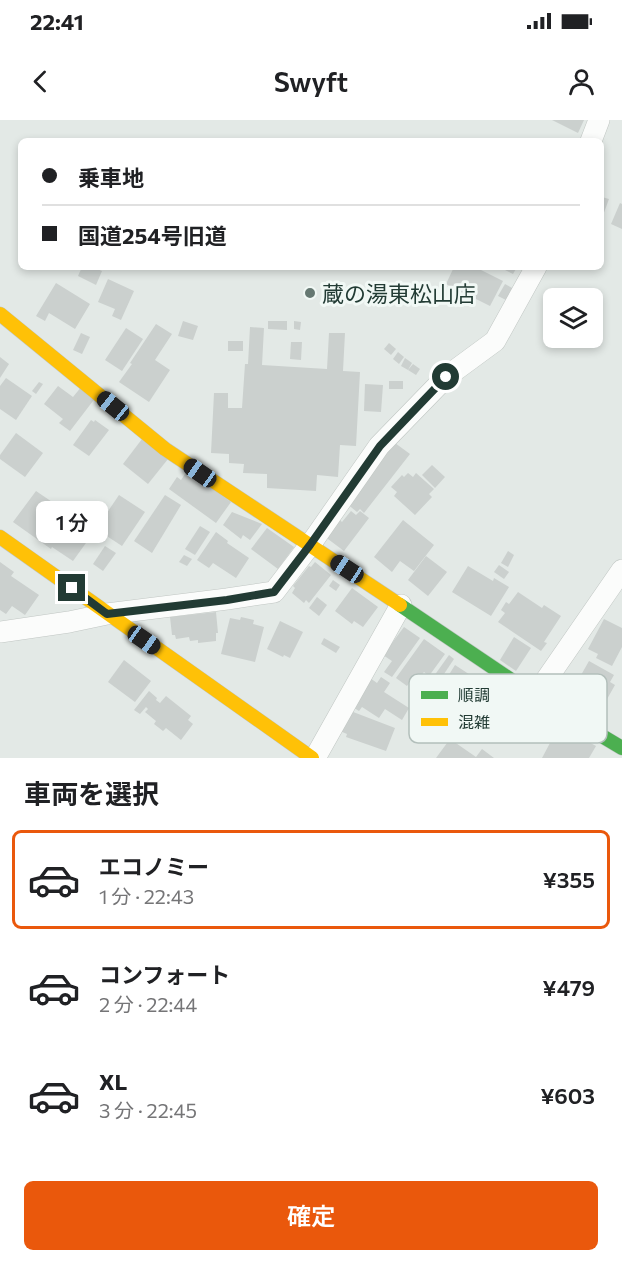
<!DOCTYPE html>
<html lang="ja">
<head>
<meta charset="utf-8">
<style>
	body { margin:0; font-family:Commissioner,"Noto Sans JP",sans-serif; background:#f6f6f6; color:#202124; height:100vh; display:flex; flex-direction:column; font-size:22px; white-space:nowrap }
	* { box-sizing:border-box; margin:0 }
	p { font-size:20px; color:#757577 }
	.icon { flex:none; width:33px; height:33px; fill:none; stroke:currentColor; stroke-width:2; stroke-linecap:round; stroke-linejoin:round }
	.map { position:relative; height:638px; overflow:hidden }
	.panel { display:flex; flex-direction:column; background:#fff; flex:1 }
	.panel>* { flex:none }
	.guide { position:absolute; left:18px; top:18px; width:586px; height:132px; border-radius:9px; box-shadow:0 3px 9px #0003; display:grid; align-content:center; height:132px; padding:0 24px; background:#fff }
	.controls { position:absolute; left:543px; top:168px; display:grid; gap:12px }
	.controls a { display:grid; place-items:center; width:60px; height:60px; border-radius:9px; background:#fff; box-shadow:0 3px 9px #0003; font-size:30px }
	.end { position:absolute; width:27px; height:27px; margin:-14px; border:8px solid #223b34; background:#fff; box-shadow:0 0 0 3px #fff }
	.from { border-radius:50% }
	.bubble { position:absolute; height:42px; border-radius:9px; background:#fff; box-shadow:0 3px 9px #0003; font-size:20px; font-weight:600; line-height:42px; text-align:center }
	.car { position:absolute; width:18px; height:36px; margin:-18px -9px; border-radius:8px; box-shadow:0 0 4px 2px #0007; background:linear-gradient(#222 24%,#8ab4d8 0 40%,#222 0 76%,#8ab4d8 0 86%,#222 0) }
	.guide b { display:flex; align-items:center; gap:21px; height:57px; font-size:22px }
	.guide b+b { border-top:2px solid #e0e0e0 }
	.guide i { width:15px; height:15px; background:#202124 }
	ul { padding:0; list-style:none }
	li { display:flex; align-items:center; gap:18px; height:99px; margin:0 12px 9px; padding:0 12px; border:3px solid transparent; border-radius:9px }
	li div { flex:1 }
	li b { display:block; font-size:22px }
	li em { font-style:normal; font-weight:600 }
	li.active { border-color:#ea580c }
	li>.icon { width:54px; height:54px; stroke-width:1.5 }
	h2 { padding:0 24px; font-size:27px; line-height:72px }
	.primary-button { display:flex; gap:12px; margin-top:auto; padding:12px 24px }
	.primary-button a { flex:1; height:69px; border-radius:9px; background:#ea580c; color:#fff; font-size:24px; font-weight:600; line-height:69px; text-align:center }
	.status { display:flex; justify-content:space-between; align-items:center; height:42px; padding:0 30px; background:#fff; direction:ltr }
	.status svg { height:16px; fill:currentColor }
	header { display:flex; justify-content:space-between; align-items:center; height:78px; padding:0 24px; background:#fff; font-size:27px; font-weight:600 }
	.map>svg:first-child { display:block }
	.building { fill:#cbd0ce }
	.lines { fill:none; stroke-linecap:round; stroke-linejoin:round }
	.street-casing { stroke:#c0c6c3; stroke-width:22 }
	.fast-casing { stroke:#bfc6c3; stroke-width:15 }
	.slow-casing { stroke:#bfc6c3; stroke-width:15 }
	.street { stroke:#fbfcfb; stroke-width:21 }
	.fast { stroke:#4caf50; stroke-width:14 }
	.slow { stroke:#ffc107; stroke-width:14 }
	.route { stroke:#223b34; stroke-width:8 }
	.poi-dot { fill:#667872; stroke:#f1f8f5; stroke-width:2 }
	.labels { text-anchor:middle; dominant-baseline:central; stroke-width:6; stroke-linejoin:round; paint-order:stroke }
	.poi-label { font-size:22px; fill:#223b34; stroke:#f1f8f5; text-anchor:start }
	.key { fill:#f1f8f5; stroke:#b3bfbb; stroke-width:1.5 }
	.key-label { font-size:16px; fill:#223b34 }
</style>
</head>
<body>
<div class="status"><b>22:41</b><svg viewBox="0 0 49 12"><path d="M0 12V9h3v3zM5 12V6h3v6zM10 12V3h3v9zM15 12V0h3v12zM26 1h20v11H26zM47 4h2v5h-2z"/></svg></div>
<header><svg class="icon" aria-label="back" viewBox="0 0 24 24"><path d="M15 5l-7 7 7 7"/></svg>Swyft<svg class="icon" aria-label="person" viewBox="0 0 24 24"><circle cx="12" cy="8" r="4"/><path d="M4 21q1-7 8-7t8 7"/></svg></header>
<div class="map">
<svg width="622" height="638" viewBox="0 0 622 638">
	<rect width="100%" height="100%" fill="#e3e9e6"/>
	<g class="building">
		<path d="M 552,0 L 584,0 L 578,13 Z"/>
		<path d="M 602,77 L 609,79 L 602,98 Z"/>
		<path d="M 620,83 L 622,84 L 622,109 L 611,104 Z"/>
		<path d="M 82,147 L 92,147 L 102,151 L 96,165 L 78,156 Z"/>
		<path d="M 454,147 L 475,147 L 503,161 L 490,186 L 446,164 Z"/>
		<path d="M 499,147 L 517,147 L 513,154 Z"/>
		<path d="M 108,159 L 134,171 L 121,200 L 112,196 L 115,189 L 98,182 Z"/>
		<path d="M 56,163 L 90,184 L 75,209 L 49,193 L 45,201 L 36,196 Z"/>
		<path d="M 505,164 L 516,170 L 510,182 L 498,176 Z"/>
		<path d="M 183,201 L 198,206 L 193,220 L 178,216 Z"/>
		<path d="M 268,201 L 287,201 L 287,210 L 268,209 Z"/>
		<path d="M 294,201 L 301,202 L 300,210 L 294,209 Z"/>
		<path d="M 156,204 L 172,214 L 155,240 L 170,250 L 149,282 L 119,262 L 132,244 L 130,243 Z"/>
		<path d="M 250,207 L 264,208 L 262,245 L 327,249 L 329,213 L 345,213 L 343,251 L 360,252 L 356,326 L 340,325 L 338,357 L 317,355 L 316,371 L 267,368 L 267,354 L 243,353 L 244,344 L 229,343 L 229,334 L 211,333 L 214,273 L 228,273 L 228,288 L 242,288 L 245,244 L 248,244 Z"/>
		<path d="M 126,208 L 143,219 L 122,251 L 105,240 Z"/>
		<path d="M 81,213 L 90,217 L 82,234 L 73,230 Z"/>
		<rect x="228" y="221" width="15" height="10"/>
		<path d="M 291,222 L 302,222 L 301,240 L 290,239 Z"/>
		<path d="M 389,223 L 396,229 L 391,235 L 384,229 Z"/>
		<path d="M 398,232 L 404,237 L 399,244 L 393,239 Z"/>
		<path d="M 0,237 L 9,244 L 0,258 Z"/>
		<path d="M 405,238 L 412,243 L 408,250 L 401,246 Z"/>
		<path d="M 413,244 L 420,249 L 416,255 L 408,250 Z"/>
		<path d="M 6,258 L 32,276 L 16,300 L 0,289 L 0,266 Z"/>
		<rect x="389" y="261" width="14" height="8"/>
		<path d="M 39,262 L 43,264 L 36,274 L 32,271 Z"/>
		<path d="M 365,264 L 383,265 L 381,292 L 364,291 Z"/>
		<path d="M 58,266 L 73,277 L 82,266 L 96,277 L 70,311 L 59,303 L 63,299 L 44,284 Z"/>
		<path d="M 91,300 L 94,302 L 95,300 L 109,310 L 89,336 L 73,325 Z"/>
		<path d="M 16,313 L 43,333 L 25,357 L 0,339 L 0,335 Z"/>
		<path d="M 142,319 L 168,339 L 148,364 L 123,344 Z"/>
		<path d="M 395,323 L 410,334 L 364,393 L 360,389 L 357,392 L 346,383 Z"/>
		<path d="M 432,345 L 445,357 L 435,368 L 422,355 Z"/>
		<path d="M 187,351 L 231,382 L 216,403 L 169,369 L 177,357 L 181,360 Z"/>
		<path d="M 408,353 L 413,357 L 416,353 L 434,369 L 429,374 L 432,377 L 415,395 L 394,376 L 397,372 L 391,367 L 402,355 L 404,357 Z"/>
		<path d="M 36,371 L 61,388 L 63,384 L 96,409 L 73,441 L 52,427 L 51,429 L 13,402 Z"/>
		<path d="M 119,375 L 145,392 L 122,426 L 96,409 Z"/>
		<path d="M 165,375 L 181,385 L 152,433 L 134,421 Z"/>
		<path d="M 351,391 L 356,395 L 360,391 L 369,398 L 344,431 L 324,416 L 338,398 L 342,402 Z"/>
		<path d="M 232,392 L 262,404 L 250,420 L 243,415 L 241,419 L 223,405 Z"/>
		<path d="M 403,400 L 434,425 L 414,451 L 400,441 L 392,452 L 374,437 Z"/>
		<path d="M 200,406 L 210,412 L 195,435 L 185,429 Z"/>
		<path d="M 267,408 L 294,427 L 278,449 L 251,429 Z"/>
		<path d="M 216,412 L 228,421 L 227,423 L 249,438 L 236,458 L 213,443 L 209,448 L 197,440 Z"/>
		<path d="M 105,426 L 116,433 L 103,451 L 93,444 Z"/>
		<path d="M 508,431 L 514,435 L 508,447 L 501,443 Z"/>
		<path d="M 184,435 L 192,439 L 187,446 L 179,442 Z"/>
		<path d="M 426,436 L 447,452 L 428,476 L 408,460 Z"/>
		<path d="M 0,442 L 14,452 L 11,456 L 39,475 L 25,495 L 12,486 L 6,494 L 0,490 Z"/>
		<path d="M 315,442 L 331,455 L 309,483 L 306,480 L 304,483 L 292,473 L 295,468 L 293,466 L 309,446 L 311,447 Z"/>
		<path d="M 499,445 L 509,452 L 504,459 L 494,452 Z"/>
		<path d="M 468,446 L 493,461 L 494,458 L 509,467 L 491,496 L 452,472 Z"/>
		<path d="M 333,460 L 340,465 L 336,471 L 329,466 Z"/>
		<path d="M 352,468 L 378,487 L 363,507 L 354,501 L 352,504 L 335,491 Z"/>
		<path d="M 518,472 L 542,488 L 544,485 L 561,496 L 544,522 L 547,523 L 541,531 L 498,502 L 505,493 L 501,490 L 506,482 L 509,484 Z"/>
		<path d="M 317,477 L 327,485 L 319,496 L 309,488 Z"/>
		<path d="M 216,492 L 218,513 L 216,513 L 216,521 L 198,523 L 198,520 L 190,521 L 189,517 L 176,519 L 175,515 L 172,515 L 170,497 Z"/>
		<path d="M 241,497 L 254,500 L 253,504 L 264,507 L 255,542 L 221,534 L 230,498 L 240,500 Z"/>
		<path d="M 604,499 L 622,508 L 622,527 L 612,546 L 596,538 L 598,534 L 588,529 Z"/>
		<path d="M 280,501 L 303,512 L 290,538 L 284,535 L 283,537 L 267,529 Z"/>
		<path d="M 404,507 L 420,518 L 392,557 L 384,552 L 392,541 L 383,535 Z"/>
		<path d="M 514,517 L 531,528 L 516,551 L 500,540 Z"/>
		<path d="M 324,518 L 340,527 L 336,533 L 321,524 Z"/>
		<path d="M 424,519 L 445,534 L 429,556 L 424,552 L 420,557 L 415,554 L 407,566 L 396,558 Z"/>
		<path d="M 449,535 L 454,539 L 440,560 L 434,556 Z"/>
		<path d="M 124,540 L 151,561 L 135,582 L 108,562 Z"/>
		<path d="M 589,541 L 614,555 L 610,562 L 615,565 L 602,588 L 572,571 Z"/>
		<path d="M 455,545 L 478,560 L 470,572 L 481,580 L 472,594 L 461,587 L 460,589 L 437,574 Z"/>
		<path d="M 381,557 L 390,563 L 384,572 L 409,588 L 402,600 L 385,589 L 379,598 L 362,587 L 359,591 L 351,586 L 370,558 L 377,563 Z"/>
		<path d="M 149,571 L 157,578 L 156,580 L 160,583 L 166,576 L 191,596 L 188,600 L 193,604 L 181,620 L 166,608 L 163,611 L 154,604 L 156,601 L 145,592 L 148,589 L 146,587 L 140,594 L 134,590 Z"/>
		<path d="M 348,590 L 395,608 L 386,631 L 346,617 L 347,614 L 340,611 Z"/>
		<path d="M 559,606 L 596,626 L 589,638 L 542,638 Z"/>
		<path d="M 450,619 L 476,637 L 482,629 L 494,638 L 436,638 Z"/>
	</g>
	<g class="lines">
		<g class="street-casing">
			<g id="street">
				<path d="M 591,21 L 599,0"/>
				<path d="M 0,512 L 69,502 L 107,494 L 227,479 L 274,472 L 310,425 L 379,326 L 446,257 L 495,221 L 536,147"/>
				<path d="M 535,576 L 622,450"/>
				<path d="M 315,638 L 401,485"/>
			</g>
		</g>
		<g class="fast-casing">
			<path id="fast" d="M 400,485 L 535,576 L 622,628"/>
		</g>
		<g class="slow-casing">
			<g id="slow">
				<path d="M 0,194 L 165,329 L 400,485"/>
				<path d="M 0,417 L 312,638"/>
			</g>
		</g>
		<use href="#street" class="street"/>
		<use href="#fast" class="fast"/>
		<use href="#slow" class="slow"/>
	</g>
	<g class="lines">
		<path class="route" d="M 72,468 L 107,494 L 227,480 L 274,472 L 310,425 L 380,326 L 446,257"/>
	</g>
	<circle class="poi-dot" cx="310" cy="173" r="6"/>
	<g class="labels">
		<g class="poi-label">
			<text x="322" y="173">蔵の湯東松山店</text>
		</g>
	</g>
	<rect x="409" y="554" width="198" height="69" rx="9" class="key"/>
	<rect x="421" y="571" width="27" height="8" fill="#4caf50"/>
	<rect x="421" y="598" width="27" height="8" fill="#ffc107"/>
	<g class="key-label">
		<text x="458" y="581">順調</text>
		<text x="458" y="608">混雑</text>
	</g>
</svg>
<div class="controls">
<a><svg class="icon" aria-label="layers" viewBox="0 0 24 24"><path d="M12 4l9 5-9 5-9-5zM3 14l9 5 9-5"/></svg></a>
</div>
<i class="end from" style="left:446px;top:257px"></i>
<i class="end" style="left:72px;top:468px"></i>
<div class="bubble" style="left:36px;top:381px;width:72px">1 分</div>
<i class="car" style="left:113px;top:286px;rotate:309deg"></i>
<i class="car" style="left:200px;top:353px;rotate:305deg"></i>
<i class="car" style="left:347px;top:449px;rotate:303deg"></i>
<i class="car" style="left:144px;top:520px;rotate:125deg"></i>
<div class="guide">
<b><i class="from"></i>乗車地</b>
<b><i></i>国道254号旧道</b>
</div>
</div>
<section class="panel">
<h2>車両を選択</h2>
<ul>
<li class="active"><svg class="icon" aria-label="car" viewBox="0 0 24 24"><path d="M5 17H2v-5l4-1 3-4h7l3 4 3 1v5h-3M9 17h6M6 11h13"/><circle cx="7" cy="17" r="2"/><circle cx="17" cy="17" r="2"/></svg><div><b>エコノミー</b><p>1 分 · 22:43</p></div><em>¥355</em></li>
<li><svg class="icon" aria-label="car" viewBox="0 0 24 24"><path d="M5 17H2v-5l4-1 3-4h7l3 4 3 1v5h-3M9 17h6M6 11h13"/><circle cx="7" cy="17" r="2"/><circle cx="17" cy="17" r="2"/></svg><div><b>コンフォート</b><p>2 分 · 22:44</p></div><em>¥479</em></li>
<li><svg class="icon" aria-label="car" viewBox="0 0 24 24"><path d="M5 17H2v-5l4-1 3-4h7l3 4 3 1v5h-3M9 17h6M6 11h13"/><circle cx="7" cy="17" r="2"/><circle cx="17" cy="17" r="2"/></svg><div><b>XL</b><p>3 分 · 22:45</p></div><em>¥603</em></li>
</ul>
<div class="primary-button"><a>確定</a></div>
</section>
</body>
</html>
